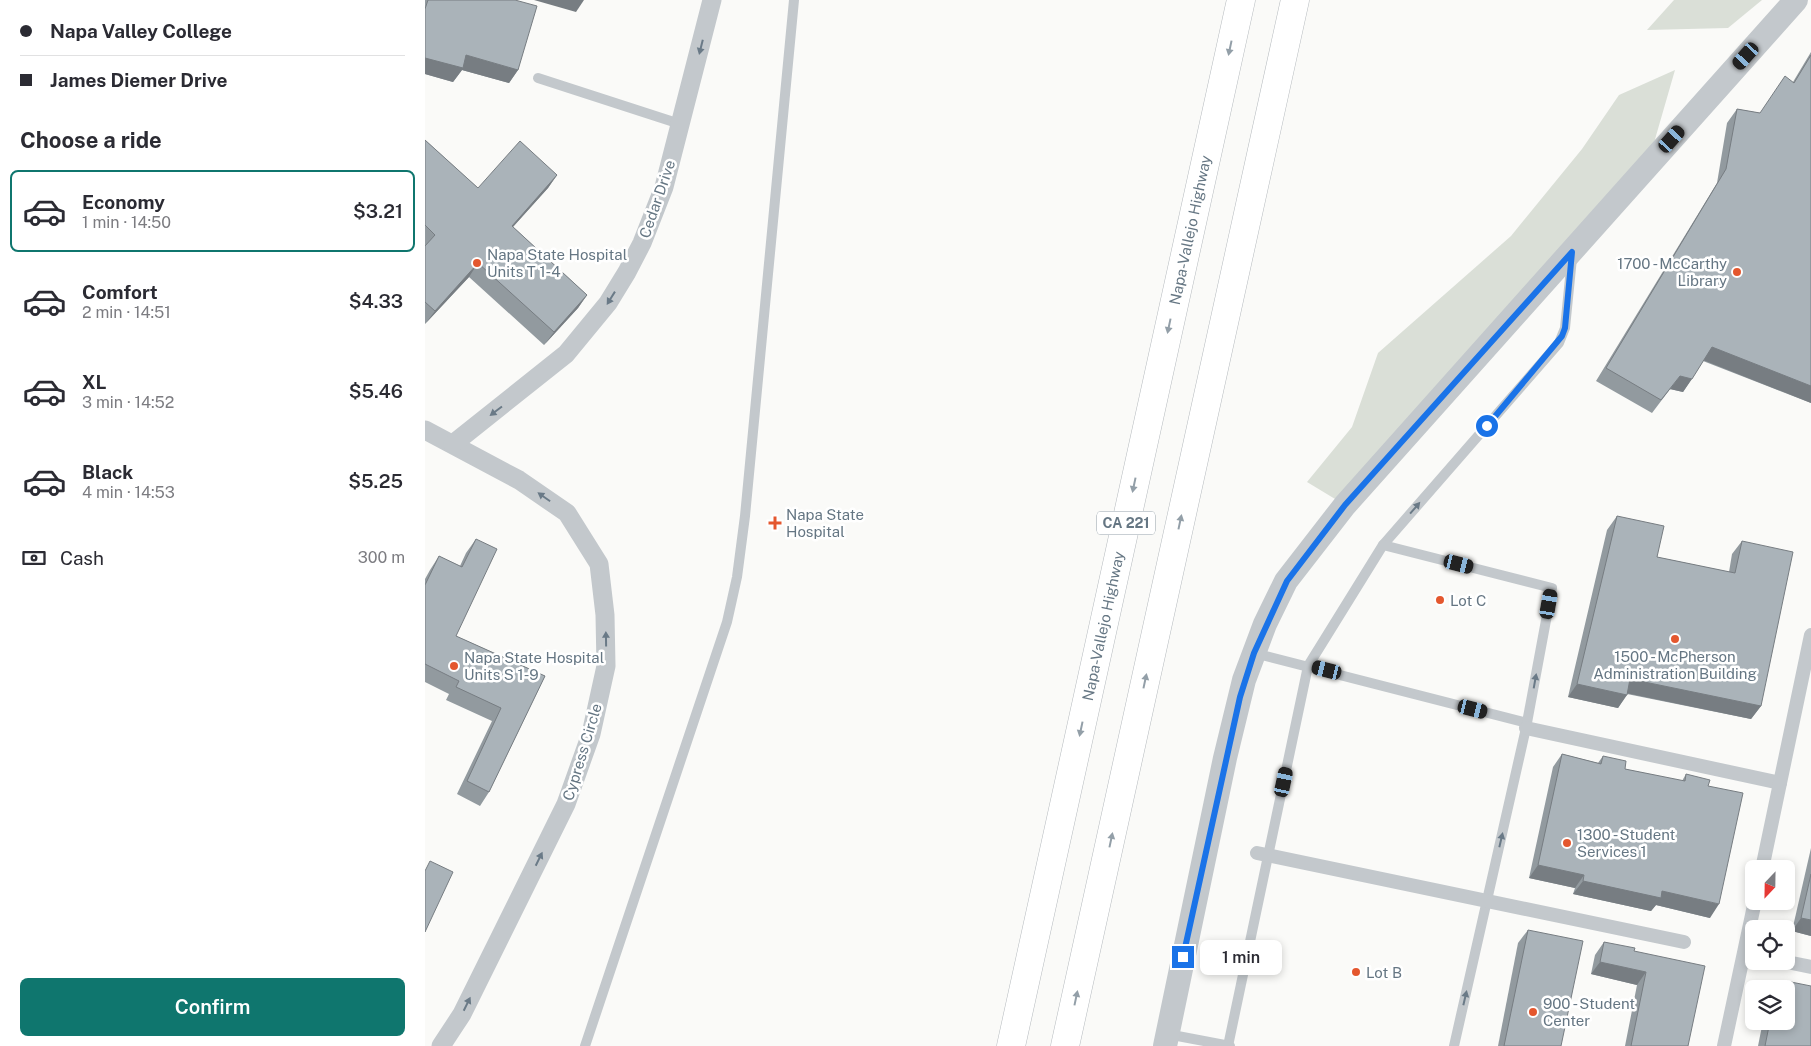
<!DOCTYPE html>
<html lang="en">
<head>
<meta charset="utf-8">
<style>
	body { margin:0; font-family:"Public Sans",sans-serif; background:#f7f7f7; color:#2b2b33; height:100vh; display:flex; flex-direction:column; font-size:19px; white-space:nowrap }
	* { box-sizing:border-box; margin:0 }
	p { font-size:16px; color:#7c7c81 }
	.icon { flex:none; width:28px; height:28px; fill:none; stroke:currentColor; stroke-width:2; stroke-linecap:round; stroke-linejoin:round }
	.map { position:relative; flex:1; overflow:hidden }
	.drawer { display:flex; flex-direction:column; background:#fff; width:425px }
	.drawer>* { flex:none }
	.hud { display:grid; align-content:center; height:110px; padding:0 20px; background:#fff }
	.needle { width:32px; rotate:202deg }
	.controls { position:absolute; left:1320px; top:860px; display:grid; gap:10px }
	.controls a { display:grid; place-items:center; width:50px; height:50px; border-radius:8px; background:#fff; box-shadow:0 2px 8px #0003; font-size:25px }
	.end { position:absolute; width:22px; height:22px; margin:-11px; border:6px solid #1a73e8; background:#fff; box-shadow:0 0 0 2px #fff }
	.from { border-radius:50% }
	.bubble { position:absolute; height:35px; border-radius:8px; background:#fff; box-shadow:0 2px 8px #0003; font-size:16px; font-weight:600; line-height:35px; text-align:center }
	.car { position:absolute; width:15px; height:30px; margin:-15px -8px; border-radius:6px; box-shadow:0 0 4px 1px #0007; background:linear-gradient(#222 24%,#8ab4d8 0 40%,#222 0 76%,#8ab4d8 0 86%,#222 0) }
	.hud b { display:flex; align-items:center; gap:18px; height:48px; font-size:19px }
	.hud b+b { border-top:1px solid #e1e1e2 }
	.hud i { width:12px; height:12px; background:#2b2b33 }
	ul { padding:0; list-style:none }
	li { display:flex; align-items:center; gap:15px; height:82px; margin:0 10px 8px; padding:0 10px; border:2px solid transparent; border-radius:8px }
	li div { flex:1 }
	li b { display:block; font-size:19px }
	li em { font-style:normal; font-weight:600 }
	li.selected { border-color:#0f766e }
	li>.icon { width:45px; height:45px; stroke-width:1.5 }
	h2 { padding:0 20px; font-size:22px; line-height:60px }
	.pay { display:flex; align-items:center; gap:12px; height:55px; padding:0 20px; font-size:19px }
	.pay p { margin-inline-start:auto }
	.button { display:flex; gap:10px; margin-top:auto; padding:10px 20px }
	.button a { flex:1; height:58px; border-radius:8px; background:#0f766e; color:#fff; font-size:20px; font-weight:600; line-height:58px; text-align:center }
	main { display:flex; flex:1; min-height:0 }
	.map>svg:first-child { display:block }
	.green { fill:#dadfd7 }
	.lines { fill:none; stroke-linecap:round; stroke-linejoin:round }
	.primary-casing { stroke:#b5babe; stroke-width:29 }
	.service { stroke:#c3c8cc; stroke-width:10 }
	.pedestrian { stroke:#c3c8cc; stroke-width:14 }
	.minor { stroke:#c3c8cc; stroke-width:19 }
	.tertiary { stroke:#c3c8cc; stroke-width:24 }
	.primary { stroke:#fff; stroke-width:28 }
	.wall { fill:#929a9f }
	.shaded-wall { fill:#777d82 }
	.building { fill:#aab3b9; stroke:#777d82 }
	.oneway { fill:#6a7a87 }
	.oneway2 { fill:#939fa8 }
	.route { stroke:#1a73e8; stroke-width:6 }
	.poi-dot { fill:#e4572e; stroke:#fff; stroke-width:2 }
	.labels { text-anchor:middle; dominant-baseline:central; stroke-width:5; stroke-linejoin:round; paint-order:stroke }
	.shield { fill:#fff; stroke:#939fa8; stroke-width:1 }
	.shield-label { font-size:14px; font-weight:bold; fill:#657683 }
	.street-label { font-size:15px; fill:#657683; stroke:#fff }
	.poi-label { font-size:15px; fill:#657683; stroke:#fff; text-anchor:start }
</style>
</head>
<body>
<main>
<section class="drawer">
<div class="hud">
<b><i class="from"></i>Napa Valley College</b>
<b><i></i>James Diemer Drive</b>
</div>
<h2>Choose a ride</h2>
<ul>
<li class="selected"><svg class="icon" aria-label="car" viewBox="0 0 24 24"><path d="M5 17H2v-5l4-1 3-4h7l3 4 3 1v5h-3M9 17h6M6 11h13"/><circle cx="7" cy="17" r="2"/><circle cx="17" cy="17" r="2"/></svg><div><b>Economy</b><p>1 min · 14:50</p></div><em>$3.21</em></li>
<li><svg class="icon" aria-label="car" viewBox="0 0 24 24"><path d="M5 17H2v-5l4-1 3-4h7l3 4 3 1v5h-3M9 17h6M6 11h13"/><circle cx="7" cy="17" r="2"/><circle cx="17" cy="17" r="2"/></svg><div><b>Comfort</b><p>2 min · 14:51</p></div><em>$4.33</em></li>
<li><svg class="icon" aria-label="car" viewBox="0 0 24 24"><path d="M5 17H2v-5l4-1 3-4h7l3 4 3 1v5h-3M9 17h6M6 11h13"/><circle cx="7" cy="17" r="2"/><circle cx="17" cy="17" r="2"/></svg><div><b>XL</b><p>3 min · 14:52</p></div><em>$5.46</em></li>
<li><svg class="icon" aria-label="car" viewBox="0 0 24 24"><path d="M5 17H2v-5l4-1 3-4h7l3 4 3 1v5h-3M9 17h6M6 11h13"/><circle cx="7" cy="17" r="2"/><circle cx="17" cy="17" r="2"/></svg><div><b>Black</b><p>4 min · 14:53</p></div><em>$5.25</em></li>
</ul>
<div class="pay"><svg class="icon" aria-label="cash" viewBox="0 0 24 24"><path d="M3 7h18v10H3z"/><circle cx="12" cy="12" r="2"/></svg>Cash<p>300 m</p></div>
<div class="button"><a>Confirm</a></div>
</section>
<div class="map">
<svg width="1386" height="1046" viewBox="0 0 1386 1046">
	<rect width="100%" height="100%" fill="#fafaf8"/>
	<g class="green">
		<path d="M 1249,0 L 1337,0 L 1303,28 L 1222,30 Z"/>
		<path d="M 1250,70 L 1222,167 L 920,505 L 882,482 L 927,427 L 953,353 L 1086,236 L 1157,149 L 1194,95 Z"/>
	</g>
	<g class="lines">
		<g class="primary-casing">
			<g id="primary">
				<path d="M 586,1046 L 816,0"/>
				<path d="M 640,1046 L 870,0"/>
			</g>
		</g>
		<g class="service">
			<path d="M 113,78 L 255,124"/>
			<path d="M 958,545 L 1134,343 L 1140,328 L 1147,258"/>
			<path d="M 829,653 L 1102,723"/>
			<path d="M 742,1034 L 805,1046"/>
			<path d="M 160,1046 L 302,622 L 312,577 L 320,516 L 369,0"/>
			<path d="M 803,1046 L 883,666 L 958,545 L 1127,588 L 1101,728 L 1029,1046"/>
		</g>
		<g class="pedestrian">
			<path d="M 1101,728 L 1355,783"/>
			<path d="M 832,853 L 1259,942"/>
			<path d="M 1337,869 L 1386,635"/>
			<path d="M 1357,961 L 1386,967"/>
			<path d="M 1299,1046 L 1330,901"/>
		</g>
		<g class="minor">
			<path d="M 0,430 L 94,480 L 142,513 L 174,564 L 180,615 L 181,666 L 166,734 L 141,804 L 37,1014 L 16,1046"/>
			<path d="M 28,444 L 141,354 L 183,303 L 202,272 L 217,243 L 239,187 L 287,0"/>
		</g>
		<path class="tertiary" d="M 740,1046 L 800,758 L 819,680 L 840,624 L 861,581 L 920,505 L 1371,0"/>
		<use href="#primary" class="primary"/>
	</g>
	<g class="wall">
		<path d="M 0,0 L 90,0 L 93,70 L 84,83 L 37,70 L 28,82 L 0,74 Z"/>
		<path d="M 1386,52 L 1386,403 L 1278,361 L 1258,392 L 1245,389 L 1227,413 L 1171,381 L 1292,183 L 1302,123 L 1312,109 L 1335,113 L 1368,82 Z"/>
		<path d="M 0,140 L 53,188 L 132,175 L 123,188 L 88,227 L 162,295 L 153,308 L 119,345 L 44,277 L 0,324 Z"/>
		<path d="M 1192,516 L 1232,557 L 1304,572 L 1307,554 L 1317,541 L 1336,706 L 1326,719 L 1202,694 L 1193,708 L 1143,697 L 1182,530 Z"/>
		<path d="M 51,539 L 31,636 L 120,676 L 64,792 L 55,806 L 32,794 L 67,721 L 21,700 L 24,694 L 0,682 L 0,579 L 5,570 L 14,556 L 35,566 L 41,553 Z"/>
		<path d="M 1137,754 L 1173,763 L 1178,756 L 1200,769 L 1257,781 L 1261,774 L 1283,786 L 1285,918 L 1231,905 L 1226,911 L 1148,894 L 1150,888 L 1104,878 L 1128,767 Z"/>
		<path d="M 1386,848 L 1386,936 L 1367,931 Z"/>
		<path d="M 1103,930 L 1136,1046 L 1073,1046 L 1093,943 Z"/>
		<path d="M 1179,942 L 1209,951 L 1263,1046 L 1200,1046 L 1212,985 L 1166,974 L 1170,955 Z"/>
		<path d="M 1361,981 L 1386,1046 L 1333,1046 L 1338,1021 L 1361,1021 L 1361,989 L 1355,989 Z"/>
	</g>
	<g class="shaded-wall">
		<path d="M 109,0 L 159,0 L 151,12 Z"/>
		<path d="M 41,55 L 93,70 L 84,83 L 37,70 L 28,82 L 0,74 L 0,58 Z"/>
		<path d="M 132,175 L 123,188 L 77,239 L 87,226 Z"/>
		<path d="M 53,263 L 44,277 L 0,324 L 10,311 Z"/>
		<path d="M 162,295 L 153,308 L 119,345 L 129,332 Z"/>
		<path d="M 1287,347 L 1386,386 L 1386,403 L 1278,360 Z"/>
		<path d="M 1255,376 L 1267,379 L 1258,392 L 1245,389 L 1227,413 Z"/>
		<path d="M 1205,679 L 1336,706 L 1326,719 L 1196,692 Z"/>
		<path d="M 1152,684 L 1202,695 L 1193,708 L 1143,697 Z"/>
		<path d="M 1113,865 L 1159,875 L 1150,888 L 1104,878 Z"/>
		<path d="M 1158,881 L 1237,891 L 1294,904 L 1285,918 L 1231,905 L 1226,911 L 1148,894 Z"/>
		<path d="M 1376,918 L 1386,920 L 1386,936 L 1367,931 Z"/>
		<path d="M 1175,962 L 1221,972 L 1212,985 L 1166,974 Z"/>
	</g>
	<g class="building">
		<path d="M 3,0 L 90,0 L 112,6 L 93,70 L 41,55 L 38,68 L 0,58 L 0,9 Z"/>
		<path d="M 1386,55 L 1386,386 L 1287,347 L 1267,379 L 1255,376 L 1236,400 L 1181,368 L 1301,169 L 1312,109 L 1335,113 L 1360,76 L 1369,83 Z"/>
		<path d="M 0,140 L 53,188 L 95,141 L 132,175 L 87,226 L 162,295 L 129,332 L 53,263 L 10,311 L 0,302 L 0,246 L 10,235 L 0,225 Z"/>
		<path d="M 1192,516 L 1239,526 L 1232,557 L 1310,573 L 1317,541 L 1368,552 L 1336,706 L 1205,679 L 1202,695 L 1152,684 Z"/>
		<path d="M 51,539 L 72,549 L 31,636 L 120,676 L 64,792 L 42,781 L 76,708 L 31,687 L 34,681 L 0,664 L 0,585 L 14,556 L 37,567 Z"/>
		<path d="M 1137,754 L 1176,764 L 1178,756 L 1201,761 L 1200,769 L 1260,781 L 1261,774 L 1285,780 L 1283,786 L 1318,793 L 1294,904 L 1237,891 L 1236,898 L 1158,881 L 1159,875 L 1113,865 Z"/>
		<path d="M 5,861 L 28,872 L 0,932 L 0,871 Z"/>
		<path d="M 1386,874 L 1386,920 L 1376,918 Z"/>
		<path d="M 1103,930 L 1158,941 L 1136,1046 L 1079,1046 Z"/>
		<path d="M 1179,942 L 1210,948 L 1209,951 L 1280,966 L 1263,1046 L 1206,1046 L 1221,972 L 1175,962 Z"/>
		<path d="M 1361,981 L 1386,986 L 1386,1046 L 1340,1046 L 1345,1021 L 1361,1021 L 1361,989 L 1359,989 Z"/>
	</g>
	<defs><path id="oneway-solid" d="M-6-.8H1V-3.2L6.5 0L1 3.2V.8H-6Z" transform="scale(1.25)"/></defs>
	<g class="oneway">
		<use href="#oneway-solid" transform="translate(276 47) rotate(104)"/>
		<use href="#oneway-solid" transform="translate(186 298) rotate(122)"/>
		<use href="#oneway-solid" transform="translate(71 411) rotate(143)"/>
		<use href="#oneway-solid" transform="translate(119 497) rotate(-145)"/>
		<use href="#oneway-solid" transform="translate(990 508) rotate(-49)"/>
		<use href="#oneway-solid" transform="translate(181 639) rotate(-91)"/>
		<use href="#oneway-solid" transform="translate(1110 681) rotate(-80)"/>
		<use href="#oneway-solid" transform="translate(1076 840) rotate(-77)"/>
		<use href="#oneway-solid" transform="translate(114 859) rotate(-64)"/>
		<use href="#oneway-solid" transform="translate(1040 998) rotate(-77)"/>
		<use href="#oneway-solid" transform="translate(42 1004) rotate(-64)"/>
	</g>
	<g class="oneway2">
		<use href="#oneway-solid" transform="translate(805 48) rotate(102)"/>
		<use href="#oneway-solid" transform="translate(744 326) rotate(102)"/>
		<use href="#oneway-solid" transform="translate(709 485) rotate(102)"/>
		<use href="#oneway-solid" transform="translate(755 522) rotate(-78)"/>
		<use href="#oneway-solid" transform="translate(720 681) rotate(-78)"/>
		<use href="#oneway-solid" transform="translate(656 729) rotate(102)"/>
		<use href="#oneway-solid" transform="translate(686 840) rotate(-78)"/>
		<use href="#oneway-solid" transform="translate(651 998) rotate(-78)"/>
	</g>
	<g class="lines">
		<path class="route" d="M 758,957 L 815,697 L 829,653 L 862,581 L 920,505 L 1147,252 L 1140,328 L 1137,336 L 1062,426"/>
	</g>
	<g class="poi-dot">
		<circle cx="52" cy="263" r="5"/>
		<circle cx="1312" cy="272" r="5"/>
		<path d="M347.5 515.5h5v5h5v5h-5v5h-5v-5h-5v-5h5z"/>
		<circle cx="1015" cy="600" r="5"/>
		<circle cx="1250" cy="639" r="5"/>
		<circle cx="29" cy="666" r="5"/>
		<circle cx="1142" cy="843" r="5"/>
		<circle cx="931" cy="972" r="5"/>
		<circle cx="1108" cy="1012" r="5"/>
	</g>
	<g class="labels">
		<rect class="shield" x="672" y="511.5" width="58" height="23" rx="4"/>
		<g class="shield-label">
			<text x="701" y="523">CA 221</text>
		</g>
		<g class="street-label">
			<text transform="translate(232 199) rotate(-71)">Cedar Drive</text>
			<text transform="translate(765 230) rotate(-78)">Napa-Vallejo Highway</text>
			<text transform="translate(678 626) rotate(-78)">Napa-Vallejo Highway</text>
			<text transform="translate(157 752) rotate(-73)">Cypress Circle</text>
		</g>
		<g class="poi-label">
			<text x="62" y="254">Napa State Hospital<tspan x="62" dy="17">Units T 1-4</tspan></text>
			<text x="1302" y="263" text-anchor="end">1700 - McCarthy<tspan x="1302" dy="17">Library</tspan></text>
			<text x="361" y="514">Napa State<tspan x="361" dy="17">Hospital</tspan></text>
			<text x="1025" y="600">Lot C</text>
			<text x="1250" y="656" text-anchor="middle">1500 - McPherson<tspan x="1250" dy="17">Administration Building</tspan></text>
			<text x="39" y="657">Napa State Hospital<tspan x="39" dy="17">Units S 1-9</tspan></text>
			<text x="1152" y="834">1300 - Student<tspan x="1152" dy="17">Services 1</tspan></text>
			<text x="941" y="972">Lot B</text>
			<text x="1118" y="1003">900 - Student<tspan x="1118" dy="17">Center</tspan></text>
		</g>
	</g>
</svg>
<div class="controls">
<a><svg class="needle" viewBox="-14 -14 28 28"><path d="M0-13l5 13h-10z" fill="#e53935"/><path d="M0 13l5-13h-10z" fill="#7c7c81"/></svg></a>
<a><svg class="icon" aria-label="locate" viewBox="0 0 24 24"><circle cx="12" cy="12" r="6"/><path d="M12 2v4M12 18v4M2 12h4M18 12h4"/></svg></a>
<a><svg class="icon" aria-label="layers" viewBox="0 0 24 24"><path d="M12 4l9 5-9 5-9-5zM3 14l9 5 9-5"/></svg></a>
</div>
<i class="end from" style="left:1062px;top:426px"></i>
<i class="end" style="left:758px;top:957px"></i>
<div class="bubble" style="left:775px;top:940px;width:82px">1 min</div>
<i class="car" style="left:1321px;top:56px;rotate:222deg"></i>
<i class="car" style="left:1247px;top:139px;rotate:42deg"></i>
<i class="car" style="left:1034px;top:564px;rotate:104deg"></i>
<i class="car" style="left:1124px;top:604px;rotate:10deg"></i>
<i class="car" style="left:902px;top:670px;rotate:284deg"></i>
<i class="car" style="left:1048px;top:709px;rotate:104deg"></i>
<i class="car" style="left:859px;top:782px;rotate:12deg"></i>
</div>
</main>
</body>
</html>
